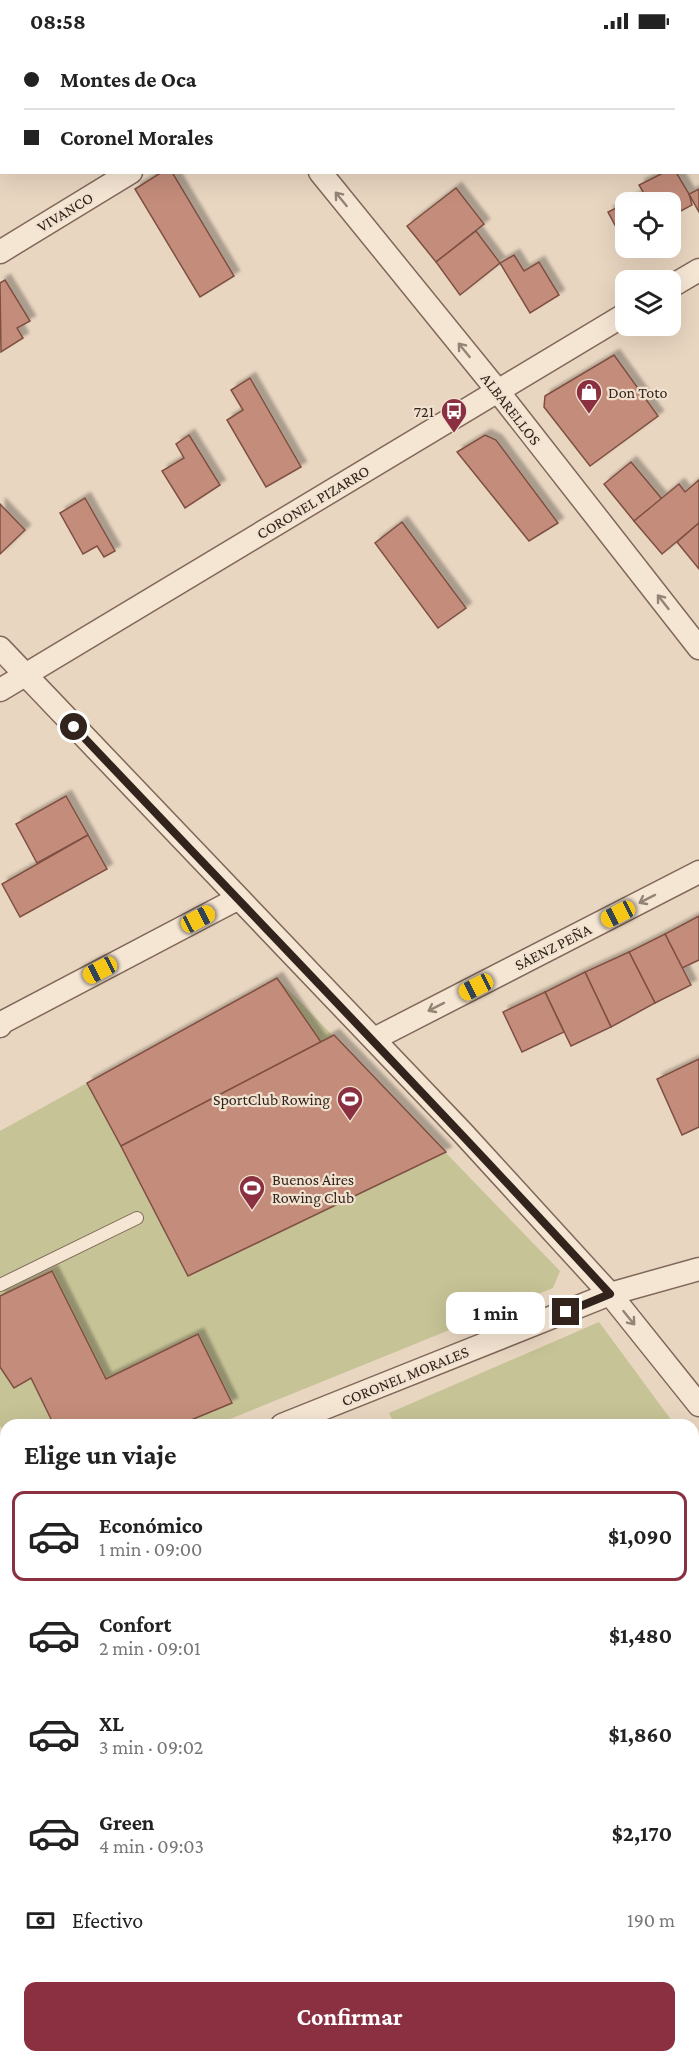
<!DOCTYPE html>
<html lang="es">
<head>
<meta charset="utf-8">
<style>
	body { margin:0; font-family:"Crimson Pro",serif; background:#f6f6f6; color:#222; height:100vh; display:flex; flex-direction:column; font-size:22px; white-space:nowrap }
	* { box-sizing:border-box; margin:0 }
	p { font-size:20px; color:#767676 }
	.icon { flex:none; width:33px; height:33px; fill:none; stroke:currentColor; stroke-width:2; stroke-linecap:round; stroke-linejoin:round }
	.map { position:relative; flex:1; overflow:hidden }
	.panel { position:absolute; left:0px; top:1377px; width:699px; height:644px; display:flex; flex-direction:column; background:#fff; border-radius:18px 18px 0 0; box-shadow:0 6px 24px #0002 }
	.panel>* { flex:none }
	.guide { position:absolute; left:0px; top:0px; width:699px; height:132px; box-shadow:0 6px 24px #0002; display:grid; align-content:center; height:132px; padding:0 24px; background:#fff }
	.tools { position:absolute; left:615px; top:150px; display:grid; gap:12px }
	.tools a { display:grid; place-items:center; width:66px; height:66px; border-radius:12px; background:#fff; box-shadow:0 6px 24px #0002; font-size:30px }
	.end { position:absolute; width:27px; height:27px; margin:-14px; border:8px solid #32241d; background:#fff; box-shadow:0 0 0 3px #fff }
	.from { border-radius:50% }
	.bubble { position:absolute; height:42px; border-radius:12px; background:#fff; box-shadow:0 6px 24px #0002; font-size:20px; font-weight:700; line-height:42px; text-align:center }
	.car { position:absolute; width:18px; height:36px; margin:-18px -9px; border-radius:8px; box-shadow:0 0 4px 2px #0007; background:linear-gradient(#f5c518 24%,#345 0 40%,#f5c518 0 76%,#345 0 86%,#f5c518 0) }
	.guide b { display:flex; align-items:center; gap:21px; height:57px; font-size:22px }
	.guide b+b { border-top:2px solid #e0e0e0 }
	.guide i { width:15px; height:15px; background:#222 }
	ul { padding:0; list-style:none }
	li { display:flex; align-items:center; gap:18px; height:90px; margin:0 12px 9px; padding:0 12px; border:3px solid transparent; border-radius:12px }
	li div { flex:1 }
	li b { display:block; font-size:22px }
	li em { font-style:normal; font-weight:700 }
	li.active { border-color:#8a3041 }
	li>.icon { width:54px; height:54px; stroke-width:1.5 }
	h2 { padding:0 24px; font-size:27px; line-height:72px }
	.pay { display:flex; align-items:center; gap:15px; height:66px; padding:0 24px; font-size:22px }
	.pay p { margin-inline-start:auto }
	.cta { display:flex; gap:12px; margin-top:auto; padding:12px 24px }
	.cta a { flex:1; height:69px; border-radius:12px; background:#8a3041; color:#fff; font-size:24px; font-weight:700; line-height:69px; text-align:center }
	.status { display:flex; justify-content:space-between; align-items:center; height:42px; padding:0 30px; background:#fff; direction:ltr }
	.status svg { height:16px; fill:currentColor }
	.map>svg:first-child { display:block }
	.green { fill:#c6c396 }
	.building { fill:#c48c7a; stroke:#7e5042; stroke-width:1.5; filter:url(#shadow) }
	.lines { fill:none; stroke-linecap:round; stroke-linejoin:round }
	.service-casing { stroke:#81685a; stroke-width:14 }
	.minor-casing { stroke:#81685a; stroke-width:25 }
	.tertiary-casing { stroke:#81685a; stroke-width:31 }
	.path { stroke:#81685a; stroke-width:4; stroke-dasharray:4.5 3; stroke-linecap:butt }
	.service { stroke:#f5e5d3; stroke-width:12 }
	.minor { stroke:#f5e5d3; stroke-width:22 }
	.tertiary { stroke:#f5e5d3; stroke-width:28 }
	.oneway { stroke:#948478 }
	.route { stroke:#32241d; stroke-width:8 }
	.labels { text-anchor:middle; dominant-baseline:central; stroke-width:4.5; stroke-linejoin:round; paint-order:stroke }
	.street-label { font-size:16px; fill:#32241d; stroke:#f1e2d0 }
	.poi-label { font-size:16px; fill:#32241d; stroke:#f1e2d0; text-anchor:start }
</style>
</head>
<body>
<div class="status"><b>08:58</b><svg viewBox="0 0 49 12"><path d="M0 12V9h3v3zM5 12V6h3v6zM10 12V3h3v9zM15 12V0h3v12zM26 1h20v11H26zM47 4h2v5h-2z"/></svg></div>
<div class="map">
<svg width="699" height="2020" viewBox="0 0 699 2020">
	<defs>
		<filter id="shadow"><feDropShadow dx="5.5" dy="-5.5" stdDeviation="1.5" flood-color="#0004"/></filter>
	</defs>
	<rect width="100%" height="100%" fill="#e9d6c1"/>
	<g class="green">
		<path d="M 277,936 L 560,1229 L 553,1246 L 215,1383 L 6,1383 L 6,1392 L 0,1384 L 0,1089 Z"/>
		<path d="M 599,1280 L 675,1383 L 395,1383 L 389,1371 Z"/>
		<path d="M 693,1408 L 699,1416 L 699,1475 L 693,1478 Z"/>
		<path d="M 6,1551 L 6,1623 L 0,1604 L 0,1554 Z"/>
	</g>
	<g class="building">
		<path d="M 162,130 L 172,130 L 234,234 L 200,255 L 135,147 Z"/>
		<path d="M 665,130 L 676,130 L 689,152 L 692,163 L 670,175 L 670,160 L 649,160 L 639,143 Z"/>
		<path d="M 456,146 L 484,182 L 436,220 L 407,184 Z"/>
		<path d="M 699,147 L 699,170 L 689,152 Z"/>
		<path d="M 643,151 L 649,160 L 626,160 Z"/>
		<path d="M 626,161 L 626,199 L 624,200 L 608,170 Z"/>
		<path d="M 476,189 L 500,221 L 460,253 L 436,220 Z"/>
		<path d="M 514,213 L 524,229 L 539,220 L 559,253 L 530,271 L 500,221 Z"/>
		<path d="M 5,238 L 30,279 L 17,286 L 23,296 L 1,310 L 0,241 Z"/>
		<path d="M 614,313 L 658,374 L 590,424 L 544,365 L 545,354 Z"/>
		<path d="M 250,336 L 301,425 L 266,445 L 227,378 L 243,368 L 231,348 Z"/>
		<path d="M 189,393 L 220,443 L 185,466 L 162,429 L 184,416 L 176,402 Z"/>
		<path d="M 485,393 L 496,398 L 558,481 L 529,499 L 457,410 Z"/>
		<path d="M 631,420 L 662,457 L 634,479 L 604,442 Z"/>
		<path d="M 699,438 L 699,481 L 662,512 L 634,479 L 679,442 L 685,450 Z"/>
		<path d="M 85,456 L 115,509 L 104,515 L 97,504 L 83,512 L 60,471 Z"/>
		<path d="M 0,462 L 25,488 L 0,512 Z"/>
		<path d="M 402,480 L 466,566 L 438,586 L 375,501 Z"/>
		<path d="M 699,481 L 699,527 L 677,500 Z"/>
		<path d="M 66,754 L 88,793 L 37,821 L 16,782 Z"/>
		<path d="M 88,793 L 107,827 L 20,875 L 2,842 Z"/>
		<path d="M 699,874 L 699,918 L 682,926 L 665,892 Z"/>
		<path d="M 665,892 L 691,943 L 655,961 L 629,910 Z"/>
		<path d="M 629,910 L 655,961 L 611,985 L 585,930 Z"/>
		<path d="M 585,930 L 611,985 L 571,1004 L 545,950 Z"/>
		<path d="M 277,936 L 321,1000 L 121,1104 L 87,1041 Z"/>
		<path d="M 545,950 L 564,990 L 522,1010 L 503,970 Z"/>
		<path d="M 334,993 L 446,1110 L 188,1234 L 121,1104 Z"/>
		<path d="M 699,1017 L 699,1085 L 682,1093 L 657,1037 Z"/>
		<path d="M 52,1229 L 106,1337 L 198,1292 L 232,1361 L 179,1383 L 54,1383 L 31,1336 L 14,1346 L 0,1325 L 0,1254 Z"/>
		<path d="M 0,1654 L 6,1672 L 6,2002 L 0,1984 Z"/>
		<path d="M 693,1751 L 699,1762 L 699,1822 L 693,1825 Z"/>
		<path d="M 10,2014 L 121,2014 L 122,2020 L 12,2020 Z"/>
	</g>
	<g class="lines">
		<g class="service-casing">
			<path id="service" d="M 0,1243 L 137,1176"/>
		</g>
		<g class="minor-casing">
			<g id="minor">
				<path d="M 494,2 L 501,0"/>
				<path d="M 320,130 L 497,348 L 699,606"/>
				<path d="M 0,210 L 131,130"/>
				<path d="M 670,245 L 699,228"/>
				<path d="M 0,606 L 462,1090 L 610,1252 L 699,1363"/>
				<path d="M 0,648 L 626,272"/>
				<path d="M 0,984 L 3,980 L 237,857"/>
				<path d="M 374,997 L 699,830"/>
				<path d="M 282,1383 L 610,1252 L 699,1227"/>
				<path d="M 0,1423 L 6,1431"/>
				<path d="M 693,1990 L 699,2004"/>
				<path d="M 174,2014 L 175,2020"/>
			</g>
		</g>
		<g class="tertiary-casing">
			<g id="tertiary">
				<path d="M 693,1886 L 699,1884"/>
				<path d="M 369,2020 L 382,2014"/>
			</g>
		</g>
		<path class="path" d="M 217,2014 L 219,2020"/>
		<use href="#service" class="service"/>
		<use href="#minor" class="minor"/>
		<use href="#tertiary" class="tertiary"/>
	</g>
	<defs><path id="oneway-shaft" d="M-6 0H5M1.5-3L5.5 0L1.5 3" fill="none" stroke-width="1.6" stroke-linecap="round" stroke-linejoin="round" transform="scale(1.5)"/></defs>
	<g class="oneway">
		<use href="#oneway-shaft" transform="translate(341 157) rotate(-129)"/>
		<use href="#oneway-shaft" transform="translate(464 308) rotate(-129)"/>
		<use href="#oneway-shaft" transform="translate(663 560) rotate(-128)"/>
		<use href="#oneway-shaft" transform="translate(647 857) rotate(153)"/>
		<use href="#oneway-shaft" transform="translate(436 965) rotate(153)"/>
		<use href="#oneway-shaft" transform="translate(629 1276) rotate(51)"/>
	</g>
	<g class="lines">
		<path class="route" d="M 74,685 C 253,874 434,1060 610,1252 L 566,1270"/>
	</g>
	<defs>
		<g id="shop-pin" transform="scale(1.35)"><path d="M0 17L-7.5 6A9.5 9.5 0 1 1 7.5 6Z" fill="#8a3041" stroke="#f1e2d0"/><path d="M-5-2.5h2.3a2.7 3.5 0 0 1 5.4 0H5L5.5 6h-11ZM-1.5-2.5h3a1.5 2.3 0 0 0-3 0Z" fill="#fff"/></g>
		<g id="bus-pin" transform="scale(1.35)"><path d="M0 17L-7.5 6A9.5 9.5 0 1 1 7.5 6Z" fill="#8a3041" stroke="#f1e2d0"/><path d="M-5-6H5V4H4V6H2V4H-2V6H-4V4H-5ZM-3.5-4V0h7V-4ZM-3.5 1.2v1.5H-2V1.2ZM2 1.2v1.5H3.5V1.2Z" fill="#fff"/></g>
		<g id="stadium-pin" transform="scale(1.35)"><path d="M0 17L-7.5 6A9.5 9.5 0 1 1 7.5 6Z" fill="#8a3041" stroke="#f1e2d0"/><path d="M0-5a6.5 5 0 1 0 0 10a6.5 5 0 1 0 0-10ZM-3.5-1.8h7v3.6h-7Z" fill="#fff"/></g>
	</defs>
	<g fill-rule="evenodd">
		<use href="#shop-pin" x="589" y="350"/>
		<use href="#bus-pin" x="454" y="369"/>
		<use href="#stadium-pin" x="350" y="1057"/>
		<use href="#stadium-pin" x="252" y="1146"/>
	</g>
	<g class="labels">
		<g class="street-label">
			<text transform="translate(65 170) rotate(-31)">VIVANCO</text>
			<text transform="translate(511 367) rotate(52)">ALBARELLOS</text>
			<text transform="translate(313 460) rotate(-31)">CORONEL PIZARRO</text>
			<text transform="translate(553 905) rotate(-27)">SÁENZ PEÑA</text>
			<text transform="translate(405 1334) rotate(-22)">CORONEL MORALES</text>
		</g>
		<g class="poi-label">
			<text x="608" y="350">Don Toto</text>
			<text x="434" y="369" text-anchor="end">721</text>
			<text x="330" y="1057" text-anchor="end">SportClub Rowing</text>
			<text x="272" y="1137">Buenos Aires<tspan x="272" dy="18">Rowing Club</tspan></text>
		</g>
	</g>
</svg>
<div class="tools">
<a><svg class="icon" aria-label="locate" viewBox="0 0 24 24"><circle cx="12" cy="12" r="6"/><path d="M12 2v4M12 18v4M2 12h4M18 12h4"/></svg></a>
<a><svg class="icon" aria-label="layers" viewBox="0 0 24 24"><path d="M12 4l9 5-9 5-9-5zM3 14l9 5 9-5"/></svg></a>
</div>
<i class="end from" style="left:74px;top:685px"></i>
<i class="end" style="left:566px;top:1270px"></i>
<div class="bubble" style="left:446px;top:1250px;width:99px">1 min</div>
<i class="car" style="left:618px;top:872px;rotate:243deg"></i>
<i class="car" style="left:198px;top:877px;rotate:62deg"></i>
<i class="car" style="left:100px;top:928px;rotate:242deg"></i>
<i class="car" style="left:476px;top:945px;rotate:243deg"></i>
<div class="guide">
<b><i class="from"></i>Montes de Oca</b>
<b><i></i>Coronel Morales</b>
</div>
<section class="panel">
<h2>Elige un viaje</h2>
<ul>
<li class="active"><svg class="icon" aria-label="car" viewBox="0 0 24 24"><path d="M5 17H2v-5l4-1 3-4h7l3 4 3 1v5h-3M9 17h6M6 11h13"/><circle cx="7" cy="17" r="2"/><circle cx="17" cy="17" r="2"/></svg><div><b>Económico</b><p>1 min · 09:00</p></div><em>$1,090</em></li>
<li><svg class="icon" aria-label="car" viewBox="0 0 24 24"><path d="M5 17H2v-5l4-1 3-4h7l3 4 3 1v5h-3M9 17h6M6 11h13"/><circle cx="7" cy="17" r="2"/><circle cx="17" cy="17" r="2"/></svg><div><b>Confort</b><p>2 min · 09:01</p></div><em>$1,480</em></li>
<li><svg class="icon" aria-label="car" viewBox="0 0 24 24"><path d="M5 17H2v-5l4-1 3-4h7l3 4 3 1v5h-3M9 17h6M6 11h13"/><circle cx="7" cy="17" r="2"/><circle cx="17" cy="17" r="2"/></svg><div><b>XL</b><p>3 min · 09:02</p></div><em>$1,860</em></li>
<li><svg class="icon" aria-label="car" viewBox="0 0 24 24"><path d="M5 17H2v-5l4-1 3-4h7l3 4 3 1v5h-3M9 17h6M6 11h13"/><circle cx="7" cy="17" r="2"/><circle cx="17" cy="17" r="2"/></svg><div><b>Green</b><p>4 min · 09:03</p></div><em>$2,170</em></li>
</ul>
<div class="pay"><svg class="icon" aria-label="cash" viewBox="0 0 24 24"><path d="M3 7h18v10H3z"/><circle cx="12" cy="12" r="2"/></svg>Efectivo<p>190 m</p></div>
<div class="cta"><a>Confirmar</a></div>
</section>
</div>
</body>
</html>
